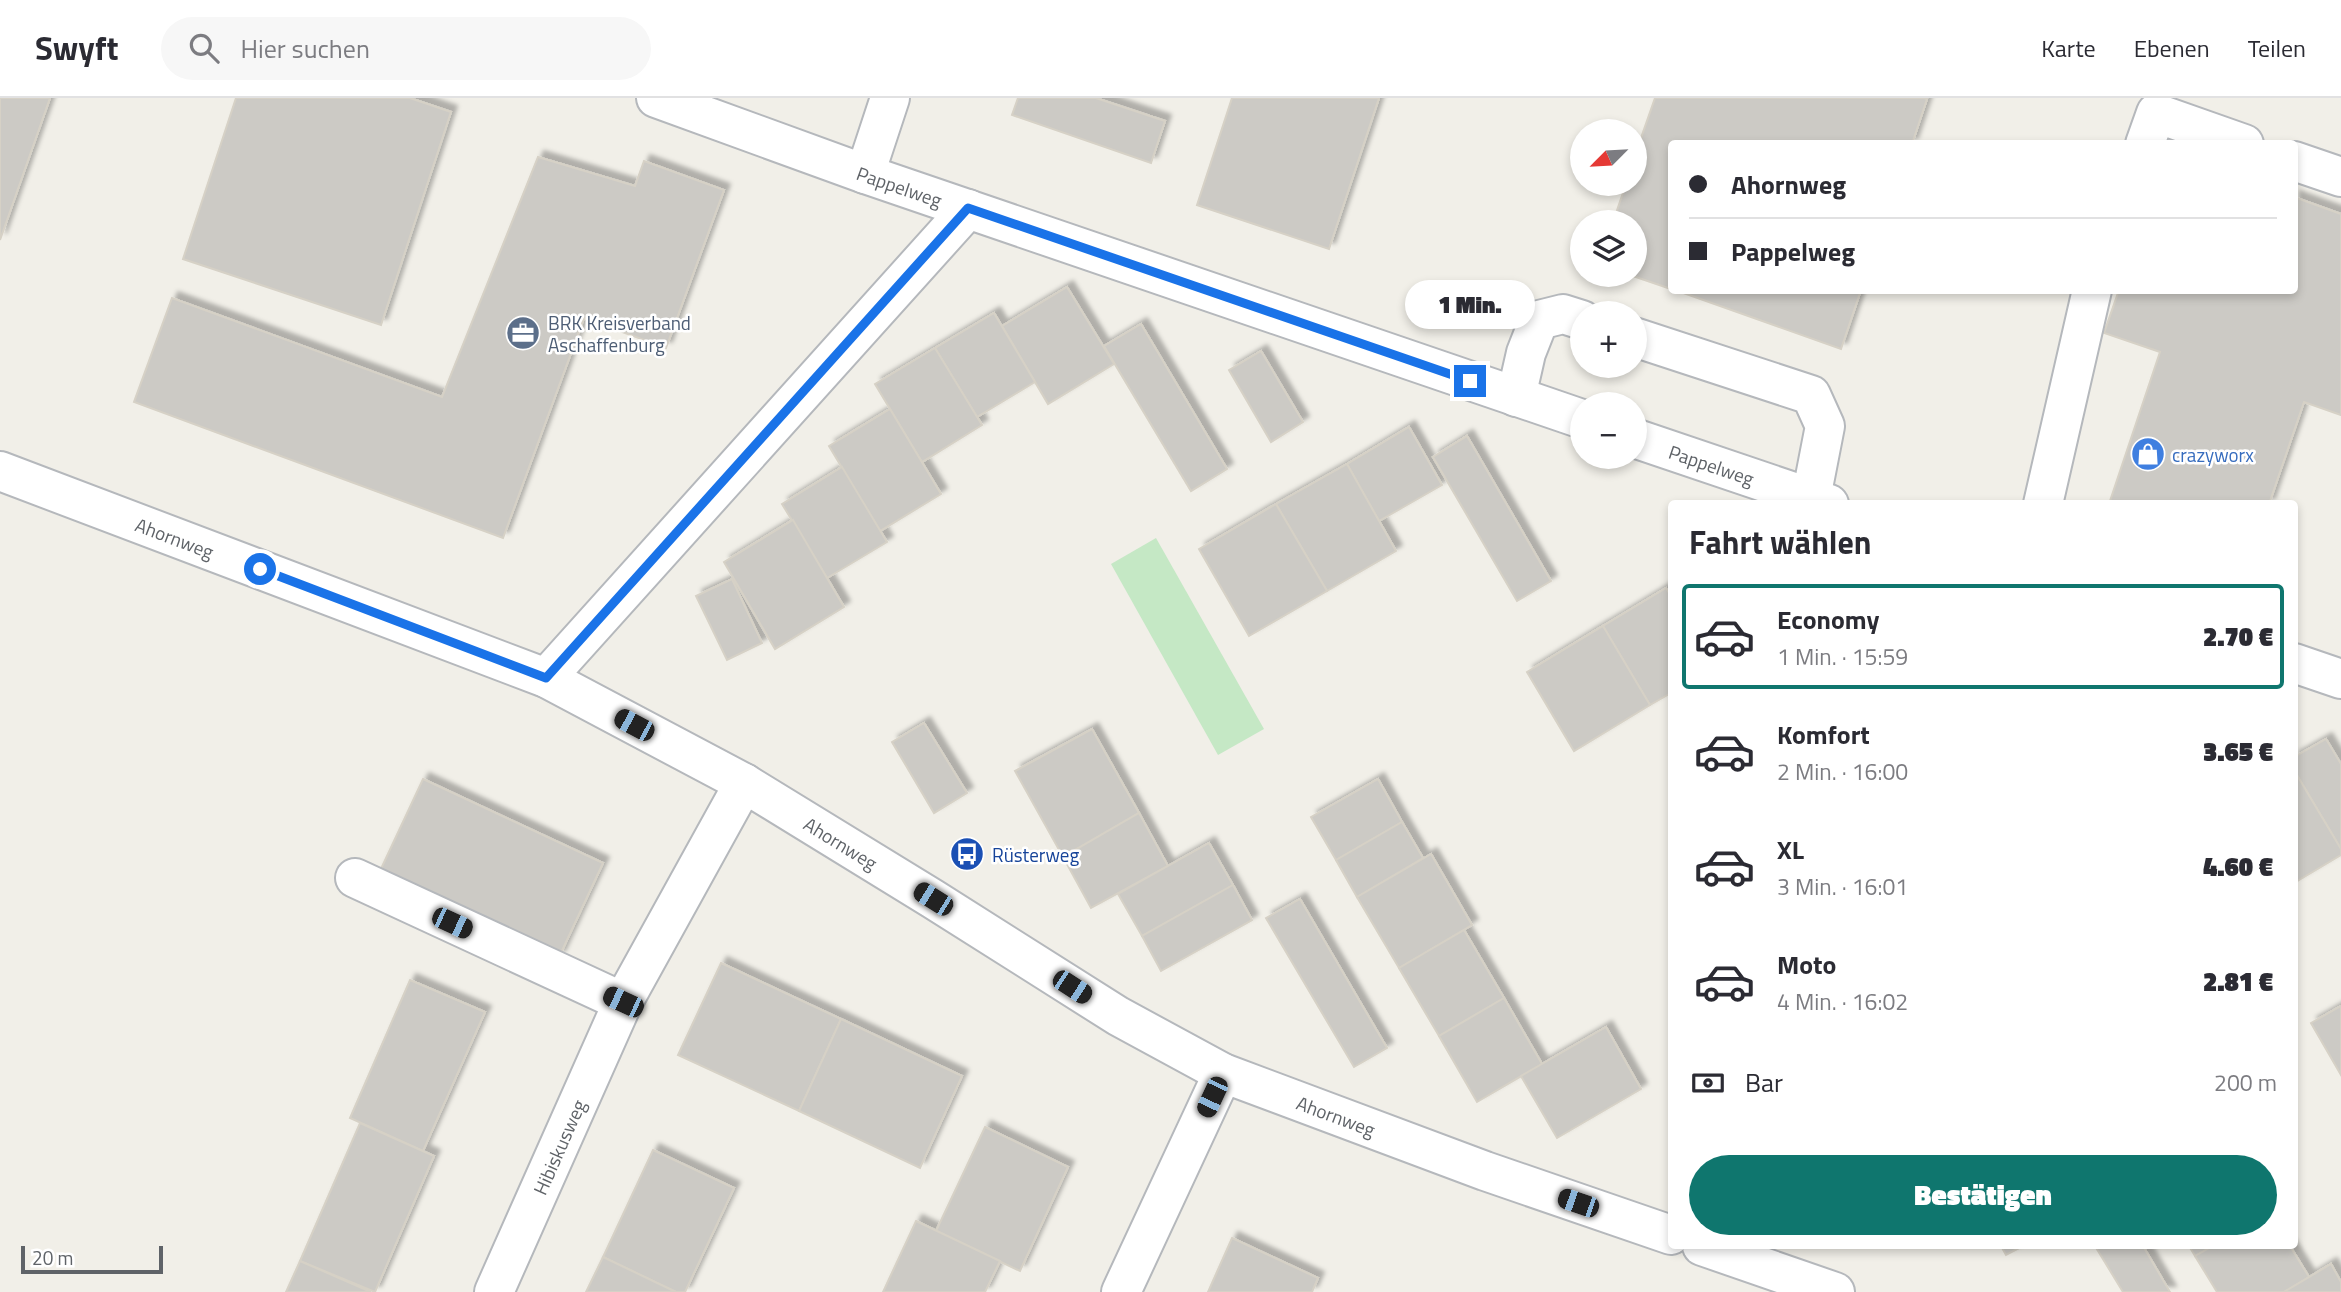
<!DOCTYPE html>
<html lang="de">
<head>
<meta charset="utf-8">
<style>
	body { margin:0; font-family:"Titillium Web",sans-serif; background:#f7f7f7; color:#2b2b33; height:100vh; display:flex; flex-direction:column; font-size:26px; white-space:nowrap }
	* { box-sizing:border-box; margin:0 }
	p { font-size:23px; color:#7c7c81 }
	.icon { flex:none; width:38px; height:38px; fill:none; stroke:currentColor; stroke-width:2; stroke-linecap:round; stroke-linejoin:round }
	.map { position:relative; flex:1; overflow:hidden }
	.panel { position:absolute; left:1668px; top:402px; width:630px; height:749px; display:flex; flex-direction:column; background:#fff; border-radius:7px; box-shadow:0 4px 10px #0003 }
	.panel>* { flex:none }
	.banner { position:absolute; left:1668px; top:42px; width:630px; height:154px; border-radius:7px; box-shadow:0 4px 10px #0003; display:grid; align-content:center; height:154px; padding:0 21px; background:#fff }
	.needle { width:46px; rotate:246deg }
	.fabs { position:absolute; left:1570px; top:21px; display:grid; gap:14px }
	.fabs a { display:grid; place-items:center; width:77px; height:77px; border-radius:50%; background:#fff; box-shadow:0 4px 10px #0003; font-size:35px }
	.scale { position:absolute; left:21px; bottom:18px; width:142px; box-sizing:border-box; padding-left:7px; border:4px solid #5f6368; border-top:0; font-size:19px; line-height:24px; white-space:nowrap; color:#5f6368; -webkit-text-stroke:5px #fff; paint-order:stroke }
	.end { position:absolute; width:32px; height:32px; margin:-16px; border:9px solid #1a73e8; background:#fff; box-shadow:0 0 0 4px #fff }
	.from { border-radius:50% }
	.bubble { position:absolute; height:49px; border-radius:24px; background:#fff; box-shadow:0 4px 10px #0003; font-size:23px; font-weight:800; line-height:49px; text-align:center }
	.car { position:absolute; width:21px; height:42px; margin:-21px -10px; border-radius:9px; box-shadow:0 0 5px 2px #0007; background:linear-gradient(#222 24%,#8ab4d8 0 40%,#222 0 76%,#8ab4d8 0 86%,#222 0) }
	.banner b { display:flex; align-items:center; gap:24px; height:66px; font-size:26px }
	.banner b+b { border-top:2px solid #e1e1e2 }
	.banner i { width:18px; height:18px; background:#2b2b33 }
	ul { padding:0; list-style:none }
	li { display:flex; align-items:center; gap:21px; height:105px; margin:0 14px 10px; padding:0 7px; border:4px solid transparent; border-radius:7px }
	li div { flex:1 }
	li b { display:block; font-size:26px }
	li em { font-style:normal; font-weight:800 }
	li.on { border-color:#0f766e }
	li>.icon { width:63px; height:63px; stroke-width:1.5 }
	h2 { padding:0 21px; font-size:32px; line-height:84px }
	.pay { display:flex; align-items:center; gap:18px; height:77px; padding:0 21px; font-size:26px }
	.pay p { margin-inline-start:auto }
	.primary-button { display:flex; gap:14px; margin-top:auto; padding:14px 21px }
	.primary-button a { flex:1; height:80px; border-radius:42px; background:#0f766e; color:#fff; font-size:28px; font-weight:800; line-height:80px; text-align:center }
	header { display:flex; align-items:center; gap:42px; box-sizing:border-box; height:98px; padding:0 35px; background:#fff; border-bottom:2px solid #e1e1e2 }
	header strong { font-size:33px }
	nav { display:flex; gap:38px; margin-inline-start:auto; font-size:24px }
	.search { width:490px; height:63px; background:#f7f7f7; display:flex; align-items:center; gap:18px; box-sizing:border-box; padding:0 24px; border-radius:38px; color:#7c7c81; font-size:26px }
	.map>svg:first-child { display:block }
	.green { fill:#c5e8c5 }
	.building { fill:#cccac5; stroke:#d6d1c6; stroke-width:2; filter:url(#shadow) }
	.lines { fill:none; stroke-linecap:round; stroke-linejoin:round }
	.minor-casing { stroke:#b5b8bc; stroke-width:42 }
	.minor { stroke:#fff; stroke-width:38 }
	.route { stroke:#1a73e8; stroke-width:9 }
	.labels { text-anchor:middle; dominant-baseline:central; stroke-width:5; stroke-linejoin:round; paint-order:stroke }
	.street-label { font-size:19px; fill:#5f6368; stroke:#fff }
	.service-label { font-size:19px; fill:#4e5e75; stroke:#fff; text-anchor:start }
	.shop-label { font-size:19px; fill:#366cbe; stroke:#fff; text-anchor:start }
	.transit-label { font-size:19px; fill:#164399; stroke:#fff; text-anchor:start }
</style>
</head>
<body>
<header>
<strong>Swyft</strong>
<div class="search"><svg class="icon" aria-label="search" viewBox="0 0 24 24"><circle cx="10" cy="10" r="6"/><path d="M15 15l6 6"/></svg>Hier suchen</div>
<nav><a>Karte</a><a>Ebenen</a><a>Teilen</a></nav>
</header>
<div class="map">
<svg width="2341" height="1194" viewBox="0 0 2341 1194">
	<defs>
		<filter id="shadow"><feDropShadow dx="6" dy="-6" stdDeviation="2" flood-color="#0004"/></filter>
	</defs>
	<rect width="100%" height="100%" fill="#f1efe8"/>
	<path class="green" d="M 1156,440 L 1264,631 L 1218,657 L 1111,466 Z"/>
	<g class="building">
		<path d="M 0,0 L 50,0 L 0,142 Z"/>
		<path d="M 236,0 L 410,0 L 451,14 L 381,227 L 183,161 Z"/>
		<path d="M 1018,0 L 1096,0 L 1165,23 L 1151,65 L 1012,17 Z"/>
		<path d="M 1232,0 L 1379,0 L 1329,151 L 1197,107 Z"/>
		<path d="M 1655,0 L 1924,0 L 1927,1 L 1912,46 L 1671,46 L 1671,191 L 1630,177 L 1634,177 L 1634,124 L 1613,124 L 1626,86 L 1634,86 L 1634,60 Z"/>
		<path d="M 538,59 L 635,88 L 644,63 L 724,92 L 666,250 L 584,220 L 503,440 L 134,304 L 172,200 L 442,299 Z"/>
		<path d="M 2294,99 L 2341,116 L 2341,317 L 2304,304 L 2269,406 L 2109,406 L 2160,254 L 2104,235 L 2119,192 L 2294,192 Z"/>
		<path d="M 1067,189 L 1114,266 L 1048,306 L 1002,228 Z"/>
		<path d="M 1675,192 L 1861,192 L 1841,251 Z"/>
		<path d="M 994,215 L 1035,284 L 977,319 L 935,250 Z"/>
		<path d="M 1141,226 L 1227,371 L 1191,393 L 1104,248 Z"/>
		<path d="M 935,250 L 982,327 L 922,364 L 875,286 Z"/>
		<path d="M 1261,253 L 1303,324 L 1271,344 L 1229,272 Z"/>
		<path d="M 890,311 L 941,396 L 880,433 L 829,348 Z"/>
		<path d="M 1409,329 L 1442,387 L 1379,423 L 1347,366 Z"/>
		<path d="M 1467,338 L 1551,483 L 1517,503 L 1433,359 Z"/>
		<path d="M 1347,366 L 1396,453 L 1327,493 L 1276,406 Z"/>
		<path d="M 842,369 L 887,444 L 827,480 L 782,406 Z"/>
		<path d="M 1276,406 L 1327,493 L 1249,538 L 1199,451 Z"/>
		<path d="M 793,422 L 844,509 L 775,551 L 724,464 Z"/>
		<path d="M 732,481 L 762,545 L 727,562 L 696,498 Z"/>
		<path d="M 1666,490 L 1671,498 L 1671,595 L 1650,607 L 1603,528 Z"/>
		<path d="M 1603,528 L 1650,607 L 1574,653 L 1527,574 Z"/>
		<path d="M 924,625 L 967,695 L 934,715 L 892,644 Z"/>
		<path d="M 1092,631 L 1139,715 L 1063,759 L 1015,673 Z"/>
		<path d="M 2326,641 L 2341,666 L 2341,751 L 2294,672 L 2294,659 Z"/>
		<path d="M 2295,674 L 2341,751 L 2341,757 L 2294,785 Z"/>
		<path d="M 423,681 L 603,765 L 559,859 L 379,775 Z"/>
		<path d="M 1378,681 L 1402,724 L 1336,762 L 1311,719 Z"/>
		<path d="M 1139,715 L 1168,768 L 1091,810 L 1063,759 Z"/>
		<path d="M 1402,724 L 1423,760 L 1357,799 L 1336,762 Z"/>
		<path d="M 1209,745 L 1233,787 L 1142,838 L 1118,796 Z"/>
		<path d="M 1431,756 L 1472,827 L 1399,870 L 1357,799 Z"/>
		<path d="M 1233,787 L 1252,822 L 1161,873 L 1142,838 Z"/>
		<path d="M 1300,801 L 1387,950 L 1354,969 L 1266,820 Z"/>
		<path d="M 1464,832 L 1504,900 L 1439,938 L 1399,870 Z"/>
		<path d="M 721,865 L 841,921 L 799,1013 L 678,957 Z"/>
		<path d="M 410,882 L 485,914 L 423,1053 L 350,1020 Z"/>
		<path d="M 1504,900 L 1542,966 L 1477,1004 L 1439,938 Z"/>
		<path d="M 2341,908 L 2341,977 L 2311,925 Z"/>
		<path d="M 841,921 L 962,978 L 920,1070 L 799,1013 Z"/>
		<path d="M 1606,929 L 1641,991 L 1557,1040 L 1521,978 Z"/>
		<path d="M 360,1025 L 434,1058 L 375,1194 L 300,1163 Z"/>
		<path d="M 985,1029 L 1068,1069 L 1020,1173 L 936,1133 Z"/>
		<path d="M 653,1052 L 734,1090 L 685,1194 L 676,1194 L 603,1159 Z"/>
		<path d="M 916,1123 L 1000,1163 L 985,1194 L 883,1194 Z"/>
		<path d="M 1232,1140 L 1318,1180 L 1312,1194 L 1208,1194 Z"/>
		<path d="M 2001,1148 L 2023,1148 L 2006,1157 Z"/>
		<path d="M 2095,1148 L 2143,1148 L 2170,1194 L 2123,1194 Z"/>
		<path d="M 2189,1148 L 2213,1148 L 2195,1158 Z"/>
		<path d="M 2213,1148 L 2290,1148 L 2309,1179 L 2284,1194 L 2217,1194 L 2195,1158 Z"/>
		<path d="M 603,1159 L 676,1194 L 586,1194 Z"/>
		<path d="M 300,1163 L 371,1194 L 286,1194 Z"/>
		<path d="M 2331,1166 L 2341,1184 L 2341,1194 L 2284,1194 Z"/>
	</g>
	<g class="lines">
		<g class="minor-casing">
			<g id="minor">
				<path id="s1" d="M 656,0 L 865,76 L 1582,321"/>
				<path d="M 2145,46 L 2156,15 L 2244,46"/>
				<path d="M 2294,63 L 2341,79"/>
				<path d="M 865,76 L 890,0"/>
				<path d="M 1634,239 L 1811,297 L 1825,328 L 1811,400"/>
				<path d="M 1516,299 L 1526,255 L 1539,222 L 1563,216 L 1582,222"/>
				<path id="s2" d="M 1634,340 L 1829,406"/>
				<path id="s3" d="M 0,373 L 546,580 L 744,685 L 933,801 L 1118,918 L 1223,975 L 1485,1073 L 1671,1137"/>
				<path d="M 2043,406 L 2092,192"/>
				<path d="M 2294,565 L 2341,581"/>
				<path d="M 546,580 L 968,111"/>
				<path d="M 355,780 L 623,904"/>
				<path d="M 1702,1148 L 1835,1194"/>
				<path id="s4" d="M 494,1194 L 623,904 L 744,685"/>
				<path d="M 1121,1194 L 1223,975"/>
			</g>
		</g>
		<use href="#minor" class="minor"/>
	</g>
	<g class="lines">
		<path class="route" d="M 260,471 L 546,580 L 968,110 L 1470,283"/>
	</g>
	<defs>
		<g id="office-disc" transform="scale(1.75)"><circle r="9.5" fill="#5c6f8a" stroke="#fff"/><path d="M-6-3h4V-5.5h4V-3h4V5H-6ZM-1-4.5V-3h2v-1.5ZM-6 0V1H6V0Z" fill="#fff"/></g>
		<g id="shop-disc" transform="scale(1.75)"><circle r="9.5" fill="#3f7fe0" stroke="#fff"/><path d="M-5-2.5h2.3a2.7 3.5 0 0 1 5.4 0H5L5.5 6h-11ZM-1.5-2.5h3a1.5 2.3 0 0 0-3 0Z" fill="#fff"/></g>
		<g id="bus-disc" transform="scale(1.75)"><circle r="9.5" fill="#1a4fb4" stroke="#fff"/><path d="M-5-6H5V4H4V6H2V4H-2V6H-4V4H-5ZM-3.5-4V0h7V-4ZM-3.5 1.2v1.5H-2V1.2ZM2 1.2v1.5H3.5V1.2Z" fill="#fff"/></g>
	</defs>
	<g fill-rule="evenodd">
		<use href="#office-disc" x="523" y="235"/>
		<use href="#shop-disc" x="2148" y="356"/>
		<use href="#bus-disc" x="967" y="756"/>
	</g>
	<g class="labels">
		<g class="street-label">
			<text stroke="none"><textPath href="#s1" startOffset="259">Pappelweg</textPath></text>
			<text stroke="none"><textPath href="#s2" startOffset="82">Pappelweg</textPath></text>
			<text stroke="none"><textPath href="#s3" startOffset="187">Ahornweg</textPath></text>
			<text stroke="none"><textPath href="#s3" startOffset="922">Ahornweg</textPath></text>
			<text stroke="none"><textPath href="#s3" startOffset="1489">Ahornweg</textPath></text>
			<text stroke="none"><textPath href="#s4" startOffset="159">Hibiskusweg</textPath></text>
		</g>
		<g class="service-label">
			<text x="548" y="224">BRK Kreisverband<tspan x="548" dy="22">Aschaffenburg</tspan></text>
		</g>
		<g class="shop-label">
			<text x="2172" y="356">crazyworx</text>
		</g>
		<g class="transit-label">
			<text x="992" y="756">Rüsterweg</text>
		</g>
	</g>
</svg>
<div class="fabs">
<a><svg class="needle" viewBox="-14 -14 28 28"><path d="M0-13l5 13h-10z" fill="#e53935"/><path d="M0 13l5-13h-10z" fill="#7c7c81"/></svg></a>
<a><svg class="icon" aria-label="layers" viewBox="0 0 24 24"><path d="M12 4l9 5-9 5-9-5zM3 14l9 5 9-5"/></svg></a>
<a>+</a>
<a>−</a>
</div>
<div class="scale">20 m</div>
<i class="end from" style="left:260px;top:471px"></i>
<i class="end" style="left:1470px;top:283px"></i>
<div class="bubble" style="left:1405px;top:182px;width:130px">1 Min.</div>
<i class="car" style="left:634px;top:627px;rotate:298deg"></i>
<i class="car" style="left:933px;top:801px;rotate:302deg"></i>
<i class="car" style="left:452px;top:825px;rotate:115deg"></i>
<i class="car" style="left:1072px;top:889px;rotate:123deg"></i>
<i class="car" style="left:623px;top:904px;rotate:295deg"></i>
<i class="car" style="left:1212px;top:999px;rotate:205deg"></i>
<i class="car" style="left:1578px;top:1105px;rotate:289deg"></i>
<div class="banner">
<b><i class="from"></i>Ahornweg</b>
<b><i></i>Pappelweg</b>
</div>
<section class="panel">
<h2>Fahrt wählen</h2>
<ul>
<li class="on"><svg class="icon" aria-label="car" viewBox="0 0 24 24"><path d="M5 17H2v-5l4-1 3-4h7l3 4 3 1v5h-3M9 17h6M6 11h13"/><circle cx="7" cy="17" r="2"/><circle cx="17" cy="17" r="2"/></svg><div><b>Economy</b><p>1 Min. · 15:59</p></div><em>2.70 €</em></li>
<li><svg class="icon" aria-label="car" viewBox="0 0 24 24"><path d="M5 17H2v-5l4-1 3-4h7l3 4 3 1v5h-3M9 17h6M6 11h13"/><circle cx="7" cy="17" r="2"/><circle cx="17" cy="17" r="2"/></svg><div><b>Komfort</b><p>2 Min. · 16:00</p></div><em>3.65 €</em></li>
<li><svg class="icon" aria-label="car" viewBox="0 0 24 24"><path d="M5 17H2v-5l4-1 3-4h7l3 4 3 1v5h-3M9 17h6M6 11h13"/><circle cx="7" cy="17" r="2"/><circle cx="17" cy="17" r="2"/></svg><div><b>XL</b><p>3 Min. · 16:01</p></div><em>4.60 €</em></li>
<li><svg class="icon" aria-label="car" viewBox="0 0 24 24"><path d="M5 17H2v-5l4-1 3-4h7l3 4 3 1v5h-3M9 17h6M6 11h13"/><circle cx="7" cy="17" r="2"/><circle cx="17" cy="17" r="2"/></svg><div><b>Moto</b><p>4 Min. · 16:02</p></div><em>2.81 €</em></li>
</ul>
<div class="pay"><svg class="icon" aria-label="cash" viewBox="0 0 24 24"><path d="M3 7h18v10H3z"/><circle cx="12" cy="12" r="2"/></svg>Bar<p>200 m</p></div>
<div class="primary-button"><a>Bestätigen</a></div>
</section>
</div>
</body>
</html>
